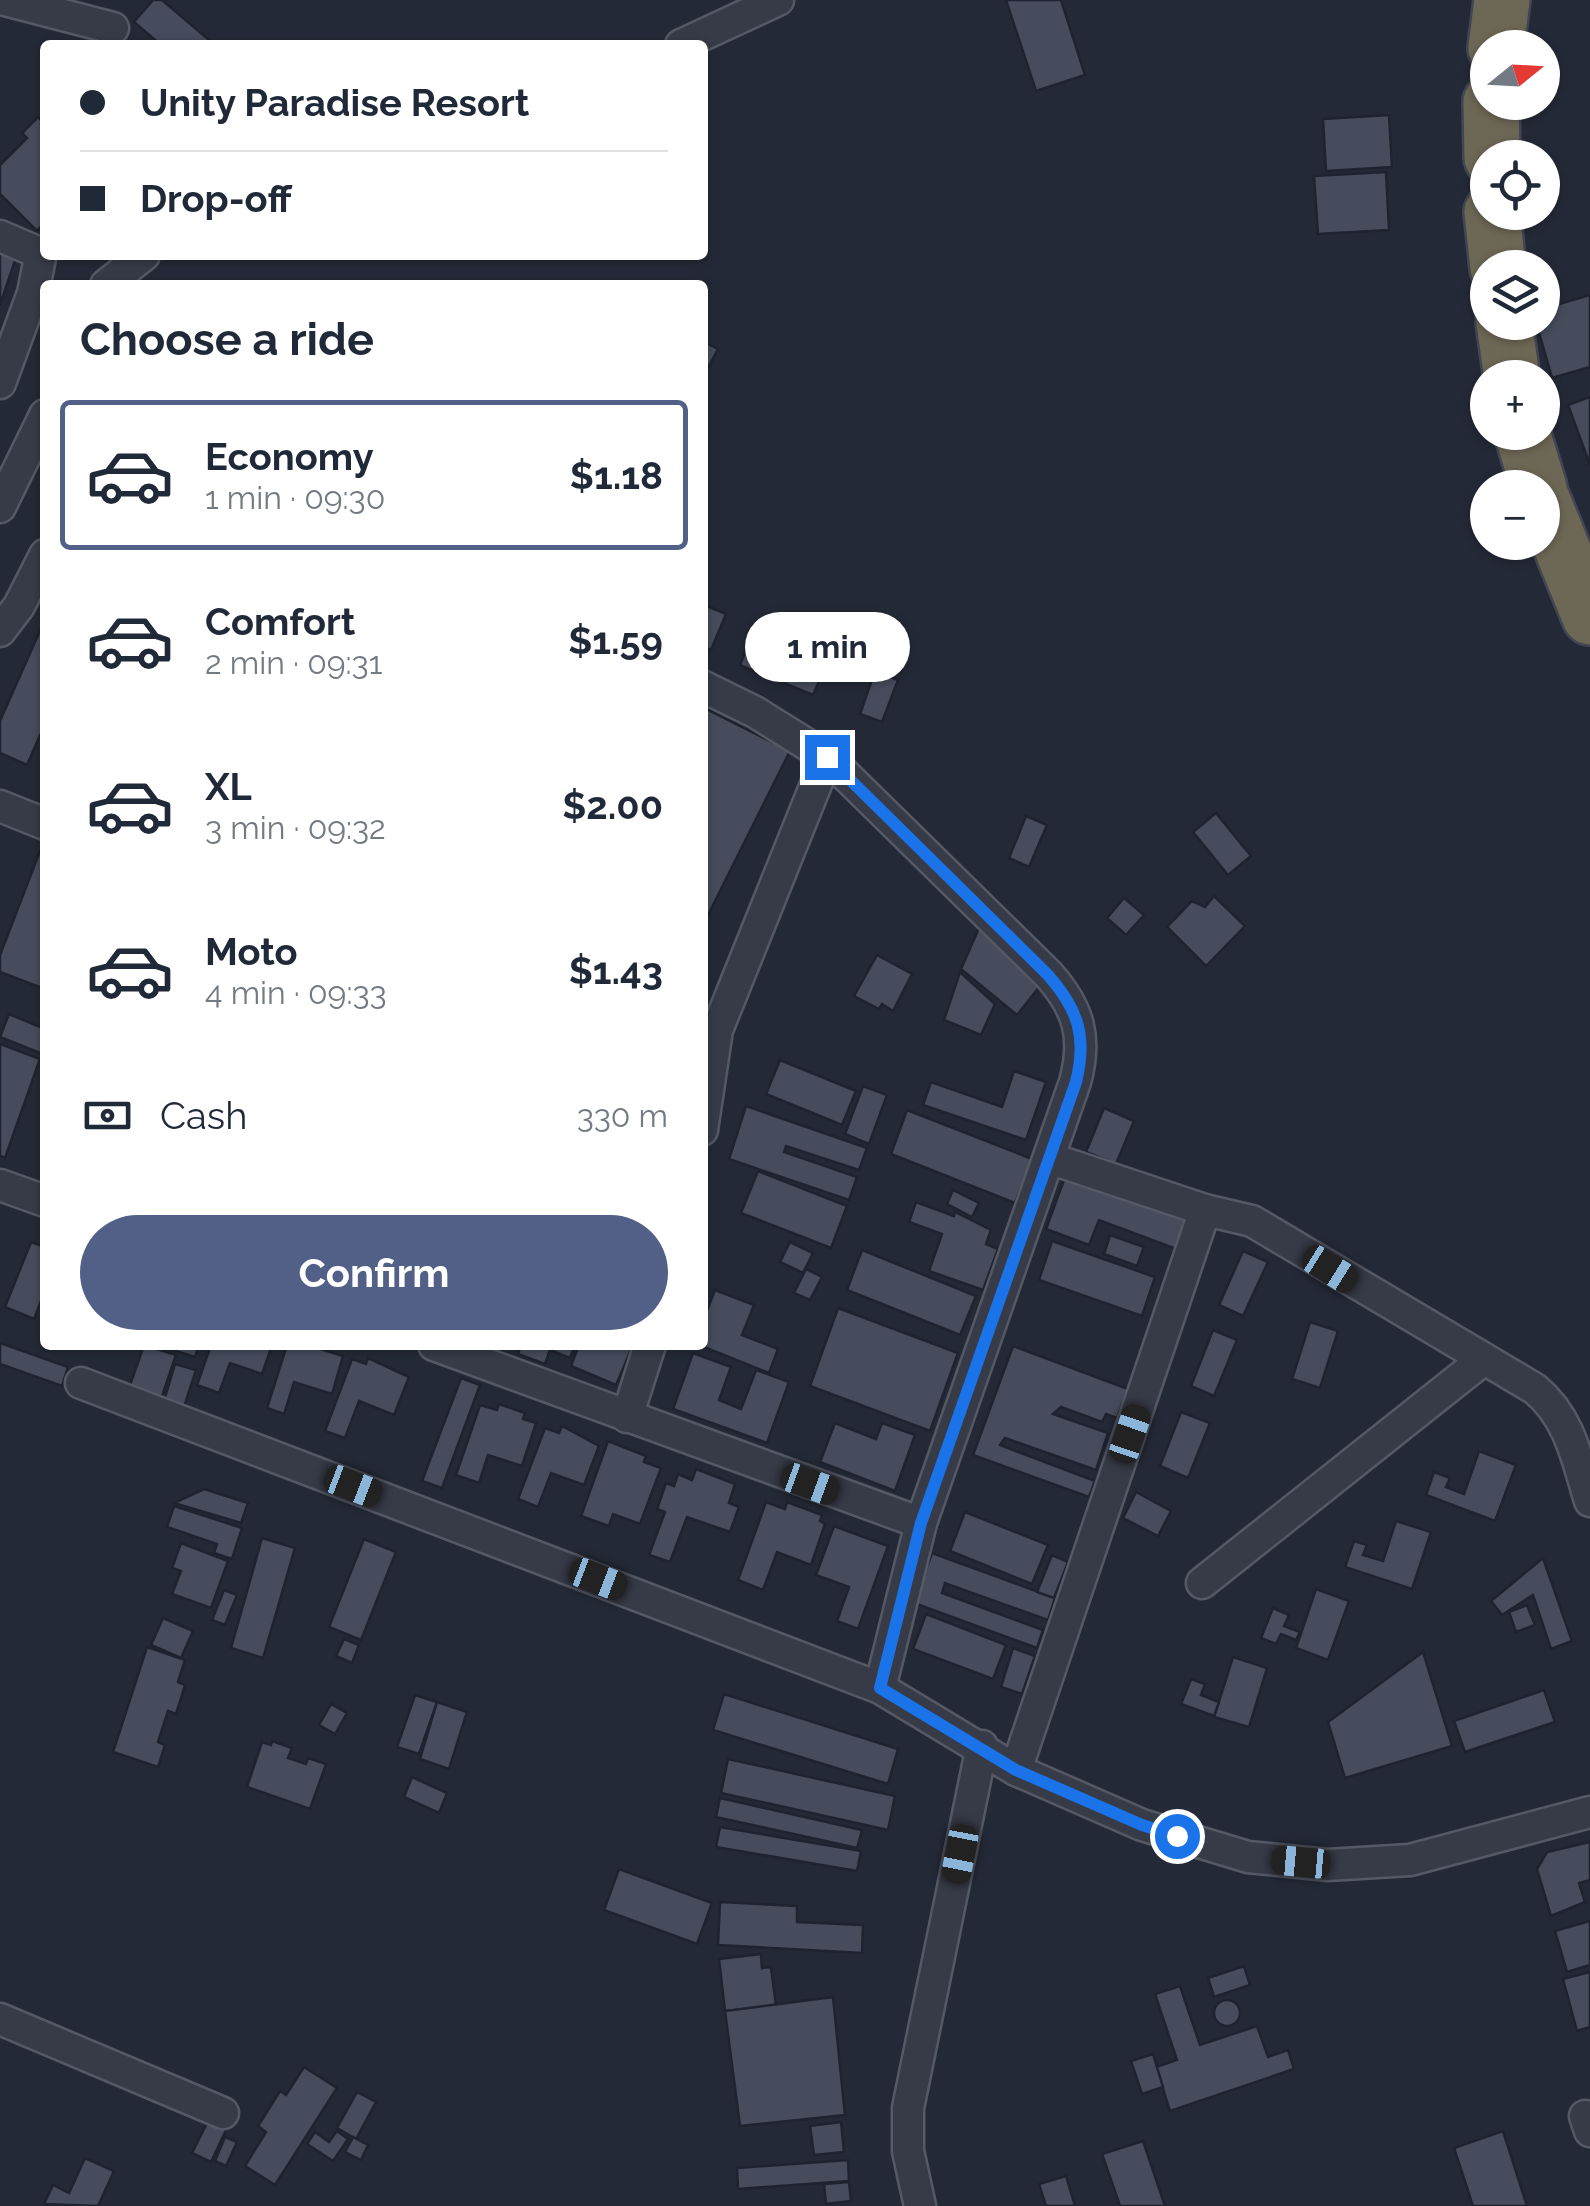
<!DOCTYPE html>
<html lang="en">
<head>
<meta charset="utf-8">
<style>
	body { margin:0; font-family:Raleway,sans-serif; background:#f6f6f7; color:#1f2937; height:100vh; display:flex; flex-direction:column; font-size:38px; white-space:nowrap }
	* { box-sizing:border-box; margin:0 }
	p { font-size:32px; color:#747a83 }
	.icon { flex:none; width:55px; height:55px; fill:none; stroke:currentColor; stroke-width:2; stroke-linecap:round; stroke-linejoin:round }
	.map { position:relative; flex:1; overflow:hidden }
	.panel { position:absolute; left:40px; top:280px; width:668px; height:1070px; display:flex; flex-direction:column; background:#fff; border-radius:10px; box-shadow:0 2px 8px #0004 }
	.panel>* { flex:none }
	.guide { position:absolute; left:40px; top:40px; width:668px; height:220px; border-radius:10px; box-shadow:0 2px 8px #0004; display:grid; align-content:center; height:220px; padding:0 40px; background:#fff }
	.needle { width:65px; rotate:72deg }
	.controls { position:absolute; left:1470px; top:30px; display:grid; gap:20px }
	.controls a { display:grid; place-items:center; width:90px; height:90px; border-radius:50%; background:#fff; box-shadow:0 2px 8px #0004; font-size:50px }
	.end { position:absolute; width:45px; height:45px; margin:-22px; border:12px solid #1a73e8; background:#fff; box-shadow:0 0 0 5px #fff }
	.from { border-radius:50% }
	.bubble { position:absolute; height:70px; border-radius:35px; background:#fff; box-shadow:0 2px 8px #0004; font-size:32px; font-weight:700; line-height:70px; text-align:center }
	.car { position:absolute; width:30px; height:60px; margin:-30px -15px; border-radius:12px; box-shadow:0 0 8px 2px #0007; background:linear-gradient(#222 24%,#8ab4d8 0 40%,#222 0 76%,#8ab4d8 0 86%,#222 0) }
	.guide b { display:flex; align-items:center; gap:35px; height:95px; font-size:38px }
	.guide b+b { border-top:2px solid #e0e1e3 }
	.guide i { width:25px; height:25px; background:#1f2937 }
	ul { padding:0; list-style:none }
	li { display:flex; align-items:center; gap:30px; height:150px; margin:0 20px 15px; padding:0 20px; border:5px solid transparent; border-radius:10px }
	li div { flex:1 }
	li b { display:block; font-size:38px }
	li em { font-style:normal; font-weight:700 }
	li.selected { border-color:#526088 }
	li>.icon { width:90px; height:90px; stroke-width:1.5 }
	h2 { padding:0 40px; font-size:45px; line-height:120px }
	.pay { display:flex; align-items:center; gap:25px; height:110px; padding:0 40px; font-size:38px }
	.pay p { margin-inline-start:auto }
	.cta { display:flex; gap:20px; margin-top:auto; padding:20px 40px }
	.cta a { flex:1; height:115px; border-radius:60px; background:#526088; color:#fff; font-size:40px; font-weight:700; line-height:115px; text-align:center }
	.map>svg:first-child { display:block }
	.building { fill:#464c5c; stroke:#1f232f; stroke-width:2.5 }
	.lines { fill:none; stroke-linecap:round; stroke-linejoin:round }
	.street-casing { stroke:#555966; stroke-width:35 }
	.highway-casing { stroke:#424653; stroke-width:60 }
	.street { stroke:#373b48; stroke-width:30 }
	.highway { stroke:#6d6755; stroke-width:55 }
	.route { stroke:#1a73e8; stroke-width:12 }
</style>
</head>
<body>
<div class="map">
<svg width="1590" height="2206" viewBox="0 0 1590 2206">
	<rect width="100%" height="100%" fill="#242937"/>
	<g class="building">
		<path d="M 153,0 L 162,0 L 215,45 L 161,45 L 134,22 Z"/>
		<path d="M 1006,0 L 1061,0 L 1085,75 L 1036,91 Z"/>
		<path d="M 1389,115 L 1392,167 L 1326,171 L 1323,119 Z"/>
		<path d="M 38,117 L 45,125 L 45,222 L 37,231 L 0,194 L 0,165 L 27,138 L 22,133 Z"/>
		<path d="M 1386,172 L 1389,230 L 1318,234 L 1314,176 Z"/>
		<path d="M 0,252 L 16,258 L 0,305 Z"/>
		<path d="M 1590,295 L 1590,367 L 1552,378 L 1536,322 L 1542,322 L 1542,309 Z"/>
		<path d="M 702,341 L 718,349 L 702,379 Z"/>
		<path d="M 1590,397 L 1590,465 L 1568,405 Z"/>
		<path d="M 702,604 L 726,614 L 711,650 L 702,646 Z"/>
		<path d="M 42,626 L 45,737 L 40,735 L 27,765 L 0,753 L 0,721 Z"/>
		<path d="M 752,636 L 770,644 L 758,673 L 740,665 Z"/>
		<path d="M 796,641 L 830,656 L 813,695 L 779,681 Z"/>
		<path d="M 875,671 L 898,680 L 882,722 L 860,714 Z"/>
		<path d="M 702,707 L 790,751 L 702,927 Z"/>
		<path d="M 1216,813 L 1251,856 L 1228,875 L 1193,832 Z"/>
		<path d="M 1026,816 L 1047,825 L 1029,867 L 1009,858 Z"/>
		<path d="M 40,851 L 45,853 L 42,988 L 0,972 L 0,955 Z"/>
		<path d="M 1214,896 L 1245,926 L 1206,966 L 1167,927 L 1192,901 L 1205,907 Z"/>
		<path d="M 1124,898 L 1144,915 L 1126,935 L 1107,918 Z"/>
		<path d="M 979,928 L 1044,981 L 1017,1015 L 961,969 Z"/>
		<path d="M 877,955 L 912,974 L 893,1011 L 882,1004 L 879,1009 L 854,996 Z"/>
		<path d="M 960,972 L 995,1004 L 981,1035 L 944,1020 Z"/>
		<path d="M 9,1014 L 45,1029 L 45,1055 L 0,1037 Z"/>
		<path d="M 0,1044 L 40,1059 L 5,1158 L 0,1156 Z"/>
		<path d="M 780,1060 L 856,1091 L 842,1125 L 766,1094 Z"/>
		<path d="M 1014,1071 L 1046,1082 L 1026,1140 L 923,1105 L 931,1082 L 1002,1107 Z"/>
		<path d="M 863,1086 L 887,1095 L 869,1144 L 845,1134 Z"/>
		<path d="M 746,1106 L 867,1148 L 859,1170 L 786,1146 L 784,1152 L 857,1177 L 849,1200 L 729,1159 Z"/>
		<path d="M 1104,1108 L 1134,1121 L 1116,1164 L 1086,1152 Z"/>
		<path d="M 907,1110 L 1032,1159 L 1015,1203 L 891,1154 Z"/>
		<path d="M 1068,1169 L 1192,1215 L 1179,1250 L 1099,1220 L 1089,1245 L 1046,1229 Z"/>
		<path d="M 758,1171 L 847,1206 L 831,1248 L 741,1213 Z"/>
		<path d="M 953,1190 L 979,1203 L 972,1217 L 947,1204 Z"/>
		<path d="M 916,1202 L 954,1216 L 955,1212 L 991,1230 L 986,1244 L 998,1249 L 983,1290 L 929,1271 L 942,1234 L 909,1222 Z"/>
		<path d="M 1110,1235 L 1144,1247 L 1137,1266 L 1104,1254 Z"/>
		<path d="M 1052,1241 L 1155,1277 L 1142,1316 L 1039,1280 Z"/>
		<path d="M 31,1242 L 45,1247 L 45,1291 L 34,1319 L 5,1307 Z"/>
		<path d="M 790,1242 L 813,1253 L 803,1273 L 780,1262 Z"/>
		<path d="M 862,1250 L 976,1296 L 960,1335 L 847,1290 Z"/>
		<path d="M 1243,1251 L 1268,1262 L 1243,1316 L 1219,1305 Z"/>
		<path d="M 806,1269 L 822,1277 L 810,1300 L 794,1293 Z"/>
		<path d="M 715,1290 L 754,1305 L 742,1335 L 778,1349 L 769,1373 L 699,1345 L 702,1345 L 702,1323 Z"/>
		<path d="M 838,1308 L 958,1353 L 930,1431 L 810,1386 Z"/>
		<path d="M 1310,1322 L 1338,1331 L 1320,1388 L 1292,1379 Z"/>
		<path d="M 1213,1330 L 1237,1340 L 1214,1396 L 1191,1386 Z"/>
		<path d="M 0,1343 L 68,1367 L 62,1386 L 0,1364 Z"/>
		<path d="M 144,1345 L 176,1355 L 160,1402 L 128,1391 Z"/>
		<path d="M 157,1345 L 199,1345 L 195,1357 Z"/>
		<path d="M 211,1345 L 272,1345 L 262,1374 L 230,1363 L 219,1393 L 197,1385 Z"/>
		<path d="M 287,1345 L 308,1345 L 343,1356 L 332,1394 L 294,1382 L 284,1414 L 267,1408 Z"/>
		<path d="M 521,1345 L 575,1345 L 570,1358 L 550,1350 L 545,1364 L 518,1354 Z"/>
		<path d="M 579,1345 L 633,1345 L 616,1385 L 571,1366 Z"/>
		<path d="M 1013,1346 L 1128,1389 L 1117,1418 L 1106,1414 L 1102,1422 L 1061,1407 L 1053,1414 L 1108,1433 L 1096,1470 L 1005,1438 L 1000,1445 L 1095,1481 L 1089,1497 L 973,1455 Z"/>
		<path d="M 693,1353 L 731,1367 L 719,1400 L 741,1409 L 756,1370 L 789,1382 L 767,1443 L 673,1409 Z"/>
		<path d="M 368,1358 L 409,1377 L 394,1415 L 359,1401 L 345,1438 L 325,1431 L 352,1359 L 366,1364 Z"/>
		<path d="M 175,1364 L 196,1370 L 184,1407 L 164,1401 Z"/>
		<path d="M 461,1378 L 480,1385 L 442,1488 L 422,1481 Z"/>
		<path d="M 499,1404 L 525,1413 L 523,1419 L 536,1423 L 522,1466 L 488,1455 L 479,1483 L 456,1475 L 480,1405 L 497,1410 Z"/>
		<path d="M 1181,1412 L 1210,1423 L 1188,1478 L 1160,1466 Z"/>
		<path d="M 835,1423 L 876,1439 L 882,1423 L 915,1435 L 895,1491 L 820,1462 Z"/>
		<path d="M 562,1426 L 599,1446 L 584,1485 L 551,1473 L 538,1507 L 518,1499 L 545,1428 L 559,1433 Z"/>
		<path d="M 608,1441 L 646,1456 L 644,1462 L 661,1468 L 640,1524 L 613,1514 L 609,1526 L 581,1516 Z"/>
		<path d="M 1479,1451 L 1516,1465 L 1495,1521 L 1426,1495 L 1434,1472 L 1450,1478 L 1446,1487 L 1464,1494 Z"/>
		<path d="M 696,1469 L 735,1484 L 729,1503 L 739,1507 L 730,1532 L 687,1517 L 670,1562 L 649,1555 L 665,1512 L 657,1509 L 666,1483 L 674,1486 L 678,1474 L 692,1480 Z"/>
		<path d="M 204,1489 L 248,1503 L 241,1523 L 174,1503 Z"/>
		<path d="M 1136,1492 L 1171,1511 L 1158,1536 L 1123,1518 Z"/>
		<path d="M 766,1502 L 785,1509 L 787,1502 L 822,1515 L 820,1521 L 825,1524 L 811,1565 L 777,1552 L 763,1590 L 738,1580 Z"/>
		<path d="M 174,1506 L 242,1528 L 232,1559 L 214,1553 L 217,1544 L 167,1527 Z"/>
		<path d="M 965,1512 L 1048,1545 L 1032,1584 L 950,1551 Z"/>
		<path d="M 1396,1521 L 1431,1532 L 1412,1589 L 1345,1567 L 1354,1541 L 1367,1545 L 1363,1555 L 1383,1561 Z"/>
		<path d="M 834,1526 L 888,1546 L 858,1629 L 837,1621 L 849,1587 L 816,1575 Z"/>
		<path d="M 262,1538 L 295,1548 L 263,1658 L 231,1648 Z"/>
		<path d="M 364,1539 L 396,1552 L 361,1640 L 329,1627 Z"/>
		<path d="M 181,1543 L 228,1561 L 211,1608 L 172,1594 L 181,1571 L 172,1568 Z"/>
		<path d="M 932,1553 L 1055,1598 L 1048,1620 L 945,1583 L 942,1593 L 1043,1630 L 1037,1648 L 914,1603 Z"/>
		<path d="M 1052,1555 L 1068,1562 L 1054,1598 L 1037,1592 Z"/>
		<path d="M 1543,1558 L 1572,1641 L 1551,1649 L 1533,1595 L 1502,1615 L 1491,1601 Z"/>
		<path d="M 1316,1589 L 1349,1601 L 1328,1660 L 1296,1648 Z"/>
		<path d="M 224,1590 L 237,1595 L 225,1625 L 212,1620 Z"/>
		<path d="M 1527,1605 L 1535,1625 L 1516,1632 L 1509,1612 Z"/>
		<path d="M 1273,1608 L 1289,1615 L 1284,1626 L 1300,1632 L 1296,1640 L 1281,1634 L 1276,1644 L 1261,1638 Z"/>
		<path d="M 926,1614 L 1006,1645 L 993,1679 L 913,1649 Z"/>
		<path d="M 163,1618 L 193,1631 L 181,1658 L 151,1645 Z"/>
		<path d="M 344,1639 L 359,1645 L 352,1663 L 336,1656 Z"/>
		<path d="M 147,1647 L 185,1660 L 178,1682 L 185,1685 L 176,1714 L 168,1711 L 158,1742 L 165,1745 L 158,1767 L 113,1752 Z"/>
		<path d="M 1013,1648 L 1035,1656 L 1022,1694 L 1001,1687 Z"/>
		<path d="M 1423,1652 L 1452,1746 L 1345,1778 L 1328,1722 Z"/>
		<path d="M 1233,1657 L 1267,1668 L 1249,1727 L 1214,1717 Z"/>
		<path d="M 1191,1679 L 1205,1684 L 1201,1695 L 1219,1702 L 1214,1716 L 1181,1704 Z"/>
		<path d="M 1544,1690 L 1555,1722 L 1465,1752 L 1454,1721 Z"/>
		<path d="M 724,1694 L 898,1749 L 888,1784 L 713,1730 Z"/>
		<path d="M 415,1695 L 437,1702 L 419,1754 L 397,1747 Z"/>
		<path d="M 437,1702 L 467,1712 L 449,1769 L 420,1759 Z"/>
		<path d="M 331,1704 L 347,1713 L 335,1734 L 319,1725 Z"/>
		<path d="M 272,1741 L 292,1748 L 288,1758 L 306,1764 L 308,1758 L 326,1764 L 310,1809 L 247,1787 L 262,1742 L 271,1745 Z"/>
		<path d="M 728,1759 L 895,1796 L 888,1830 L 721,1793 Z"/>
		<path d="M 412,1777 L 447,1793 L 439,1813 L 404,1797 Z"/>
		<path d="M 720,1798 L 862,1830 L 857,1848 L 716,1817 Z"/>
		<path d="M 720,1827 L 861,1851 L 857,1871 L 716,1847 Z"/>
		<path d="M 1590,1842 L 1590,1880 L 1579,1883 L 1585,1902 L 1551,1916 L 1537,1869 L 1547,1852 Z"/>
		<path d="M 619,1869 L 712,1903 L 697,1944 L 604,1910 Z"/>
		<path d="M 720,1902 L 797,1906 L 797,1922 L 863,1925 L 862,1953 L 718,1945 Z"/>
		<path d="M 1590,1921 L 1590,1965 L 1567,1972 L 1555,1931 Z"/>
		<path d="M 761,1954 L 762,1968 L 771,1967 L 776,2006 L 725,2011 L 719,1959 Z"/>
		<path d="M 1244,1966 L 1250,1985 L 1214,1997 L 1208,1978 Z"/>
		<path d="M 1590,1972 L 1590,2027 L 1577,2031 L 1563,1979 Z"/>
		<path d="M 1180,1986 L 1200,2045 L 1257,2026 L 1268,2057 L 1288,2050 L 1294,2069 L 1170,2111 L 1156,2067 L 1177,2060 L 1155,1994 Z"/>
		<path d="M 833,1997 L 845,2115 L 740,2126 L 725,2011 Z"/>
		<circle cx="1227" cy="2013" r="13"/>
		<path d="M 1153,2054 L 1163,2087 L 1142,2094 L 1131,2061 Z"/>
		<path d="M 304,2067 L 337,2088 L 275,2185 L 245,2166 L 266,2132 L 258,2126 L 280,2091 L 286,2095 Z"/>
		<path d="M 357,2092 L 376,2102 L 356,2139 L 337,2128 Z"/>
		<path d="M 209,2119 L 227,2128 L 211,2162 L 192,2153 Z"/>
		<path d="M 841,2122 L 844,2152 L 814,2155 L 810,2126 Z"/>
		<path d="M 337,2131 L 348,2139 L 333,2161 L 307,2144 L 315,2132 L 329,2142 Z"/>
		<path d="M 1503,2131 L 1527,2206 L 1473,2206 L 1454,2148 Z"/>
		<path d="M 225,2137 L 237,2142 L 226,2166 L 215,2161 Z"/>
		<path d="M 353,2137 L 368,2145 L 361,2160 L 345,2152 Z"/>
		<path d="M 1143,2141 L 1165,2206 L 1120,2206 L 1102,2154 Z"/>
		<path d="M 85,2158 L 114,2171 L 98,2206 L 44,2204 L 53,2185 L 69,2193 Z"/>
		<path d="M 848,2160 L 849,2181 L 738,2189 L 737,2168 Z"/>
		<path d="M 1066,2176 L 1075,2206 L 1046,2206 L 1039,2184 Z"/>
		<path d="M 849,2182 L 851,2201 L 826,2204 L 824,2184 Z"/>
	</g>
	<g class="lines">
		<g class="street-casing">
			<g id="street">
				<path d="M 5,0 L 113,28"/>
				<path d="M 681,45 L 778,0"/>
				<path d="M 0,236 L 35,251 L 40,258 L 33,293 L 0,383"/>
				<path d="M 106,285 L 144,255"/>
				<path d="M 0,507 L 45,415"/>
				<path d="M 0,631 L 19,606 L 45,555"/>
				<path d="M 702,686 L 755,712 L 827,757 L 1049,975 C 1079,1009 1087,1038 1075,1082 L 921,1523 L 880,1688 L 1016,1770 L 1142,1825 L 1248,1857 L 1328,1865 L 1410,1860 L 1590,1812"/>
				<path d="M 0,806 L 45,824"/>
				<path d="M 702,1130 L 717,1030 L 827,757"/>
				<path d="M 1049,1158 L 1205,1210 L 1252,1221 L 1535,1389 C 1570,1418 1577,1459 1590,1501"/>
				<path d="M 0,1185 L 45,1201"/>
				<path d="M 434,1345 L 921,1523"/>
				<path d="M 81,1383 L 880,1688"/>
				<path d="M 627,1417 L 650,1345"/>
				<path d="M 1202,1583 L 1484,1359"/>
				<path d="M 1016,1770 L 1205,1210"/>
				<path d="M 0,2019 L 223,2113"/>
				<path d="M 1585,2116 L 1590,2131"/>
				<path d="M 920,2206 L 908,2151 L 908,2108 L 982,1746"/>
			</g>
		</g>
		<g class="highway-casing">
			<g id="highway">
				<path d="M 1496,48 L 1502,0"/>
				<path d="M 1491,102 L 1492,158"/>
				<path d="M 1492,212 L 1498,268"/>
				<path d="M 1504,322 L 1512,378"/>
				<path d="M 1522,432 L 1539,488"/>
				<path d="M 1542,499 L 1590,617"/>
			</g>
		</g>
		<use href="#street" class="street"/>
		<use href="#highway" class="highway"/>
	</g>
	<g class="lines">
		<path class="route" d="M 827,757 L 1048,975 C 1079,1010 1087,1038 1076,1082 L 921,1523 L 880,1688 L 1016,1770 L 1142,1825 L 1177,1836"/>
	</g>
</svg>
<div class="controls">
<a><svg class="needle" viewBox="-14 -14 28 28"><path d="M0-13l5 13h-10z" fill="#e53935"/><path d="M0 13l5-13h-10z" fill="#747a83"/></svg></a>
<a><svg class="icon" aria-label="locate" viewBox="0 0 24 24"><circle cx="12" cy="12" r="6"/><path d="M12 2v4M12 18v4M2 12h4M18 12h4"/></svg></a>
<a><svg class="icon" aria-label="layers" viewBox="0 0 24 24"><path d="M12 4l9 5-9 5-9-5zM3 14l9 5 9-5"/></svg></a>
<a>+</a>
<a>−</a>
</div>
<i class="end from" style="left:1177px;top:1836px"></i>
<i class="end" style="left:827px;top:757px"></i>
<div class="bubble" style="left:745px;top:612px;width:165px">1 min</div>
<i class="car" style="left:1330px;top:1269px;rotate:122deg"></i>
<i class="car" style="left:1130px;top:1434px;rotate:19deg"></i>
<i class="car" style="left:810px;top:1484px;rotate:110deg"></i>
<i class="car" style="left:353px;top:1486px;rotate:111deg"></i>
<i class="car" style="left:598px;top:1579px;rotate:111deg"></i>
<i class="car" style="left:960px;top:1854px;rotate:191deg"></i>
<i class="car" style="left:1301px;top:1862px;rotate:275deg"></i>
<div class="guide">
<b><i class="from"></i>Unity Paradise Resort</b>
<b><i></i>Drop-off</b>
</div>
<section class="panel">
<h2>Choose a ride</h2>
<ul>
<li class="selected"><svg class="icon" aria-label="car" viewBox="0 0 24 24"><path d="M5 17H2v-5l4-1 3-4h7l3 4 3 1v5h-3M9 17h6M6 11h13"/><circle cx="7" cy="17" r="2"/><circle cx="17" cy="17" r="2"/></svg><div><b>Economy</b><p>1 min · 09:30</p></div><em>$1.18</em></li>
<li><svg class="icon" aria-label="car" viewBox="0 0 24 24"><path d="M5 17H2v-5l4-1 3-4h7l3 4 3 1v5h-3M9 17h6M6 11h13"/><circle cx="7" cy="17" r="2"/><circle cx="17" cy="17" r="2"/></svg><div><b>Comfort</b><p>2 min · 09:31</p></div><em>$1.59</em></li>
<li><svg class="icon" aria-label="car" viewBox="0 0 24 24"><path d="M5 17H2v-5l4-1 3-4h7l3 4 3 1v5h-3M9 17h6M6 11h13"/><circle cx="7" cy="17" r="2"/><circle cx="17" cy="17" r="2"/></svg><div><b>XL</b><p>3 min · 09:32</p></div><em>$2.00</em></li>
<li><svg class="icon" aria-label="car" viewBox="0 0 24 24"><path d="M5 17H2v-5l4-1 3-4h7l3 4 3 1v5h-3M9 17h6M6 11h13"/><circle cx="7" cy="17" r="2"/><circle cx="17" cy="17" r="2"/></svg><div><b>Moto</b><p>4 min · 09:33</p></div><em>$1.43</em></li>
</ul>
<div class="pay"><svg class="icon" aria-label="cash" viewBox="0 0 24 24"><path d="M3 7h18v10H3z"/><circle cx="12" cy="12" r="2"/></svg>Cash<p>330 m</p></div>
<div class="cta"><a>Confirm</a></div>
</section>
</div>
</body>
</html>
